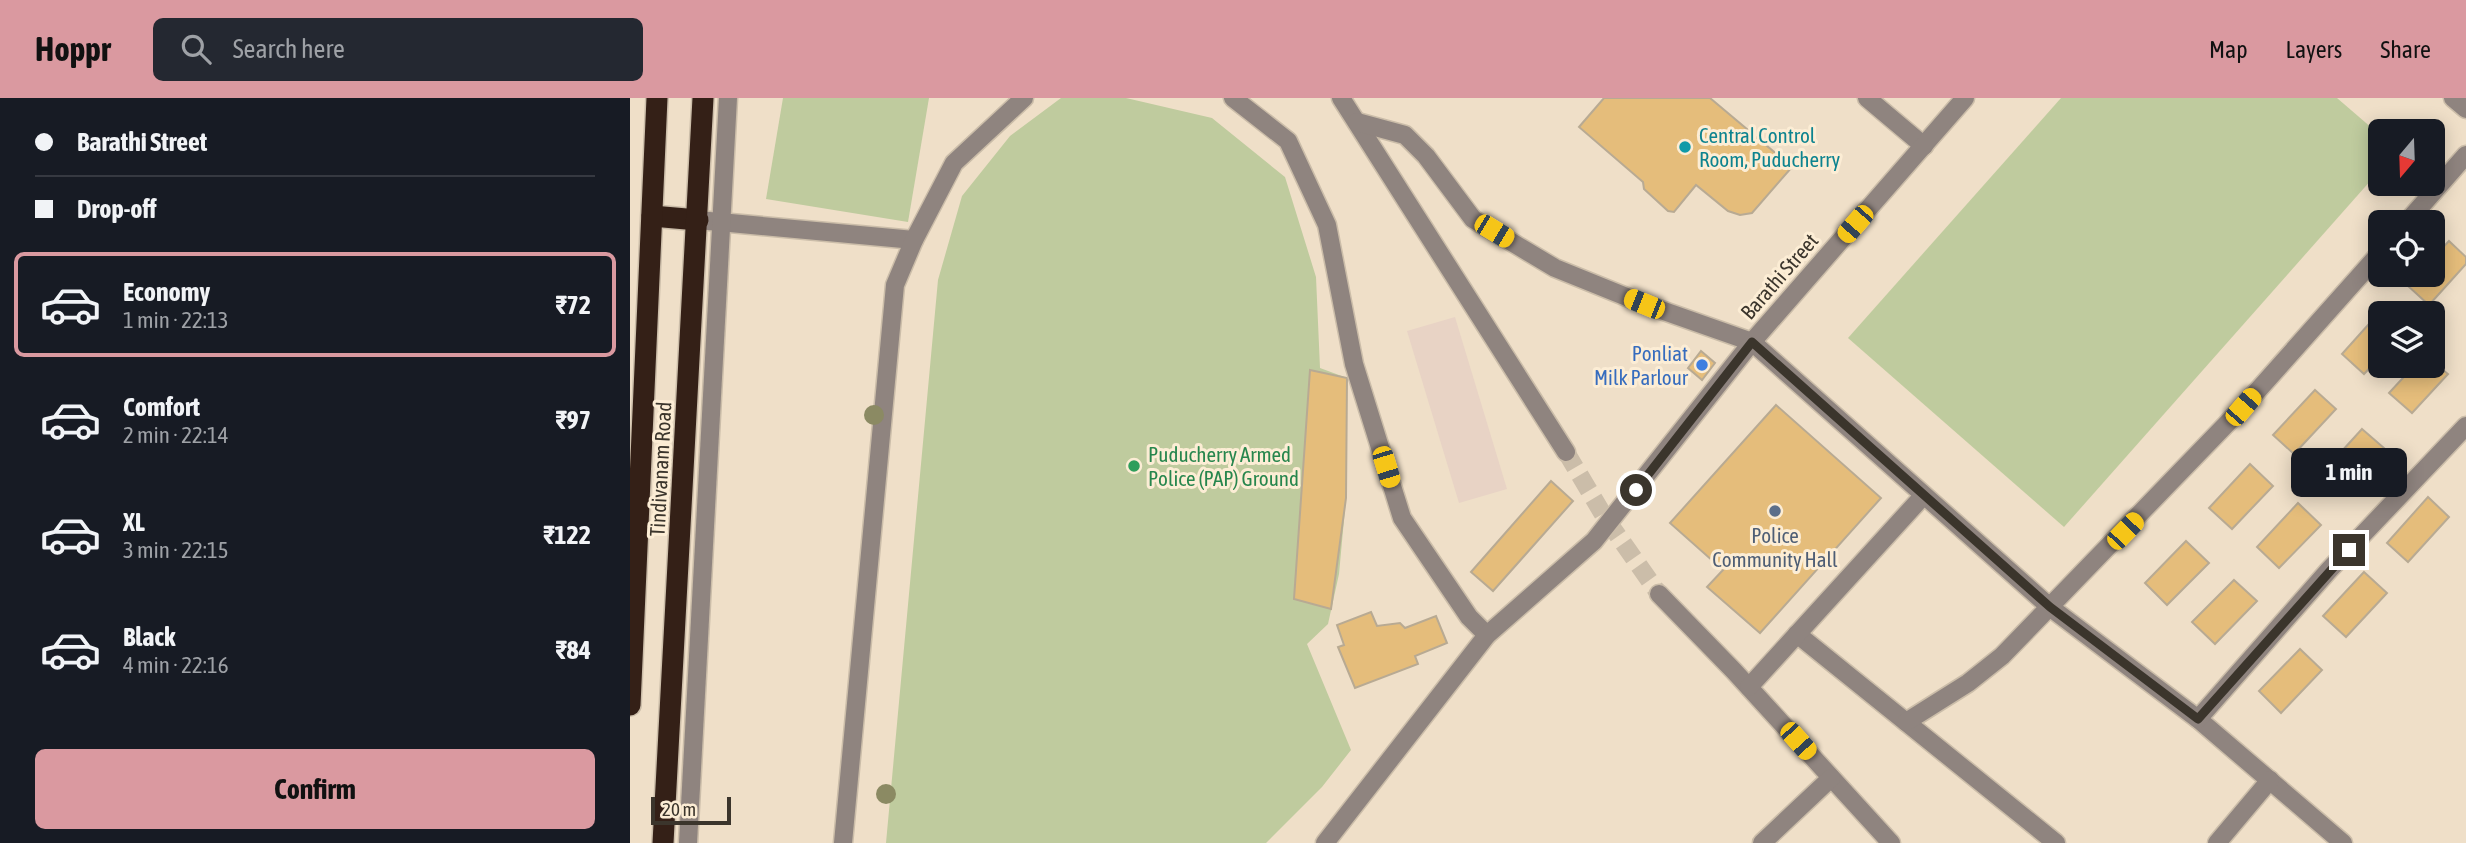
<!DOCTYPE html>
<html lang="en">
<head>
<meta charset="utf-8">
<style>
	body { margin:0; font-family:"Asap Condensed",sans-serif; background:#242831; color:#f1f3f6; height:100vh; display:flex; flex-direction:column; font-size:26px; white-space:nowrap }
	* { box-sizing:border-box; margin:0 }
	p { font-size:23px; color:#9ea1a6 }
	.icon { flex:none; width:38px; height:38px; fill:none; stroke:currentColor; stroke-width:2; stroke-linecap:round; stroke-linejoin:round }
	.map { position:relative; flex:1; overflow:hidden }
	.panel { display:flex; flex-direction:column; background:#171b24; width:630px }
	.panel>* { flex:none }
	.guide { display:grid; align-content:center; height:154px; padding:0 35px; background:#171b24 }
	.needle { width:46px; rotate:199deg }
	.buttons { position:absolute; left:1738px; top:21px; display:grid; gap:14px }
	.buttons a { display:grid; place-items:center; width:77px; height:77px; border-radius:10px; background:#171b24; box-shadow:0 4px 18px #0003; font-size:35px }
	.scale { position:absolute; left:21px; bottom:18px; width:80px; box-sizing:border-box; padding-left:7px; border:4px solid #3b352c; border-top:0; font-size:19px; line-height:24px; white-space:nowrap; color:#3b352c; -webkit-text-stroke:5px #fcedd5; paint-order:stroke }
	.end { position:absolute; width:32px; height:32px; margin:-16px; border:9px solid #3b352c; background:#fff; box-shadow:0 0 0 4px #fff }
	.from { border-radius:50% }
	.bubble { position:absolute; height:49px; border-radius:10px; background:#171b24; box-shadow:0 4px 18px #0003; font-size:23px; font-weight:700; line-height:49px; text-align:center }
	.car { position:absolute; width:21px; height:42px; margin:-21px -10px; border-radius:9px; box-shadow:0 0 5px 2px #0007; background:linear-gradient(#f5c518 24%,#345 0 40%,#f5c518 0 76%,#345 0 86%,#f5c518 0) }
	.guide b { display:flex; align-items:center; gap:24px; height:66px; font-size:26px }
	.guide b+b { border-top:2px solid #363941 }
	.guide i { width:18px; height:18px; background:#f1f3f6 }
	ul { padding:0; list-style:none }
	li { display:flex; align-items:center; gap:21px; height:105px; margin:0 14px 10px; padding:0 21px; border:4px solid transparent; border-radius:10px }
	li div { flex:1 }
	li b { display:block; font-size:26px }
	li em { font-style:normal; font-weight:700 }
	li.on { border-color:#da99a0 }
	li>.icon { width:63px; height:63px; stroke-width:1.5 }
	.cta { display:flex; gap:14px; margin-top:auto; padding:14px 35px }
	.cta a { flex:1; height:80px; border-radius:10px; background:#da99a0; color:#111; font-size:28px; font-weight:700; line-height:80px; text-align:center }
	header { display:flex; align-items:center; gap:42px; box-sizing:border-box; height:98px; padding:0 35px; background:#da99a0; color:#111 }
	header strong { font-size:33px }
	nav { display:flex; gap:38px; margin-inline-start:auto; font-size:24px }
	.search { width:490px; height:63px; background:#242831; display:flex; align-items:center; gap:18px; box-sizing:border-box; padding:0 24px; border-radius:10px; color:#9ea1a6; font-size:26px }
	main { display:flex; flex:1; min-height:0 }
	.map>svg:first-child { display:block }
	.industrial { fill:#e8d3c5 }
	.green { fill:#bfcb9e }
	.building { fill:#e5bd7b; stroke:#b8aa93; stroke-width:2 }
	.lines { fill:none; stroke-linecap:round; stroke-linejoin:round }
	.minor-tunnel { stroke:#cbbda9; stroke-width:18; stroke-dasharray:18 9; stroke-linecap:butt }
	.minor-casing { stroke:#cbbda9; stroke-width:21 }
	.highway-casing { stroke:#cbbda9; stroke-width:24 }
	.minor { stroke:#8f847f; stroke-width:18 }
	.highway { stroke:#342017; stroke-width:21 }
	.tree { fill:#8b8a63 }
	.route { stroke:#3b352c; stroke-width:9 }
	.culture-dot { fill:#0f9aa8; stroke:#fcedd5; stroke-width:2.5 }
	.shop-dot { fill:#3f7fe0; stroke:#fcedd5; stroke-width:2.5 }
	.leisure-dot { fill:#2e9e5b; stroke:#fcedd5; stroke-width:2.5 }
	.service-dot { fill:#5c6f8a; stroke:#fcedd5; stroke-width:2.5 }
	.labels { text-anchor:middle; dominant-baseline:central; stroke-width:6; stroke-linejoin:round; paint-order:stroke }
	.culture-label { font-size:21px; fill:#0d838f; stroke:#fcedd5; text-anchor:start }
	.street-label { font-size:21px; fill:#3b352c; stroke:#fcedd5 }
	.shop-label { font-size:21px; fill:#366cbe; stroke:#fcedd5; text-anchor:end }
	.leisure-label { font-size:21px; fill:#27864d; stroke:#fcedd5; text-anchor:start }
	.service-label { font-size:21px; fill:#4e5e75; stroke:#fcedd5 }
</style>
</head>
<body>
<header>
<strong>Hoppr</strong>
<div class="search"><svg class="icon" aria-label="search" viewBox="0 0 24 24"><circle cx="10" cy="10" r="6"/><path d="M15 15l6 6"/></svg>Search here</div>
<nav><a>Map</a><a>Layers</a><a>Share</a></nav>
</header>
<main>
<section class="panel">
<div class="guide">
<b><i class="from"></i>Barathi Street</b>
<b><i></i>Drop-off</b>
</div>
<ul>
<li class="on"><svg class="icon" aria-label="car" viewBox="0 0 24 24"><path d="M5 17H2v-5l4-1 3-4h7l3 4 3 1v5h-3M9 17h6M6 11h13"/><circle cx="7" cy="17" r="2"/><circle cx="17" cy="17" r="2"/></svg><div><b>Economy</b><p>1 min · 22:13</p></div><em>₹72</em></li>
<li><svg class="icon" aria-label="car" viewBox="0 0 24 24"><path d="M5 17H2v-5l4-1 3-4h7l3 4 3 1v5h-3M9 17h6M6 11h13"/><circle cx="7" cy="17" r="2"/><circle cx="17" cy="17" r="2"/></svg><div><b>Comfort</b><p>2 min · 22:14</p></div><em>₹97</em></li>
<li><svg class="icon" aria-label="car" viewBox="0 0 24 24"><path d="M5 17H2v-5l4-1 3-4h7l3 4 3 1v5h-3M9 17h6M6 11h13"/><circle cx="7" cy="17" r="2"/><circle cx="17" cy="17" r="2"/></svg><div><b>XL</b><p>3 min · 22:15</p></div><em>₹122</em></li>
<li><svg class="icon" aria-label="car" viewBox="0 0 24 24"><path d="M5 17H2v-5l4-1 3-4h7l3 4 3 1v5h-3M9 17h6M6 11h13"/><circle cx="7" cy="17" r="2"/><circle cx="17" cy="17" r="2"/></svg><div><b>Black</b><p>4 min · 22:16</p></div><em>₹84</em></li>
</ul>
<div class="cta"><a>Confirm</a></div>
</section>
<div class="map">
<svg width="1836" height="745" viewBox="0 0 1836 745">
	<rect width="100%" height="100%" fill="#efdfc8"/>
	<path class="industrial" d="M 825,219 L 877,391 L 829,405 L 777,233 Z"/>
	<g class="green">
		<path d="M 153,0 L 299,0 L 278,124 L 136,101 Z"/>
		<path d="M 431,0 L 496,0 L 582,20 L 655,79 L 686,179 L 690,270 L 717,280 L 716,400 L 709,476 L 698,526 L 677,546 L 721,652 L 692,689 L 636,745 L 256,745 L 308,182 L 332,98 L 380,38 Z"/>
		<path d="M 1431,0 L 1707,0 L 1750,37 L 1750,72 L 1434,429 L 1218,240 Z"/>
	</g>
	<g class="building">
		<path d="M 974,0 L 1080,0 L 1162,69 L 1122,115 L 1110,117 L 1098,113 L 1066,87 L 1044,114 L 1038,113 L 1014,91 L 1013,84 L 949,29 Z"/>
		<path d="M 1819,143 L 1836,159 L 1836,166 L 1799,207 L 1778,188 L 1788,177 L 1802,177 L 1802,161 Z"/>
		<path d="M 1747,217 L 1750,220 L 1750,259 L 1734,276 L 1712,256 Z"/>
		<path d="M 1071,253 L 1085,265 L 1072,282 L 1058,270 Z"/>
		<path d="M 1802,263 L 1818,276 L 1782,315 L 1759,295 L 1784,268 L 1802,268 Z"/>
		<path d="M 680,272 L 717,280 L 716,400 L 701,511 L 664,501 Z"/>
		<path d="M 1685,292 L 1706,311 L 1664,356 L 1643,337 Z"/>
		<path d="M 1146,307 L 1251,400 L 1130,535 L 1077,489 L 1093,472 L 1040,425 Z"/>
		<path d="M 1732,331 L 1754,350 L 1712,395 L 1691,376 Z"/>
		<path d="M 1620,366 L 1643,388 L 1602,431 L 1579,410 Z"/>
		<path d="M 921,383 L 943,403 L 863,493 L 841,474 Z"/>
		<path d="M 1798,399 L 1819,419 L 1778,464 L 1757,445 Z"/>
		<path d="M 1668,405 L 1691,427 L 1649,470 L 1627,449 Z"/>
		<path d="M 1556,443 L 1579,465 L 1537,507 L 1515,485 Z"/>
		<path d="M 1734,474 L 1757,495 L 1716,539 L 1693,518 Z"/>
		<path d="M 1604,482 L 1627,503 L 1585,546 L 1562,524 Z"/>
		<path d="M 741,514 L 747,528 L 770,525 L 775,530 L 806,518 L 817,545 L 785,558 L 788,566 L 725,590 L 708,549 L 714,547 L 707,527 Z"/>
		<path d="M 1670,551 L 1692,572 L 1651,615 L 1629,593 Z"/>
	</g>
	<g class="lines">
		<path class="minor-tunnel" d="M 936,354 L 974,418 L 1029,496"/>
		<g class="minor-casing">
			<g id="minor">
				<path d="M 603,0 L 658,43 L 697,127 L 724,266 L 772,420 L 839,519 L 857,537"/>
				<path d="M 711,0 L 936,354"/>
				<path d="M 1237,0 L 1294,48"/>
				<path d="M 1823,0 L 1836,11"/>
				<path d="M 727,24 L 775,37 L 796,58 L 843,121 L 925,170 L 1014,206 L 1122,244 L 1421,510 L 1568,621 L 1713,745"/>
				<path d="M 68,122 L 284,142"/>
				<path d="M 1777,124 L 1836,57"/>
				<path d="M 1029,496 L 1104,573 L 1261,745"/>
				<path d="M 1167,536 L 1426,745"/>
				<path d="M 1119,589 L 1293,398"/>
				<path d="M 1568,621 L 1699,472 L 1836,328"/>
				<path d="M 1276,624 L 1338,585 L 1372,558 L 1613,309 L 1750,155"/>
				<path d="M 58,745 L 98,0"/>
				<path d="M 213,745 L 265,187 L 284,142 L 324,65 L 394,0"/>
				<path d="M 695,745 L 857,537 L 964,443 L 1122,244 L 1335,0"/>
				<path d="M 1132,745 L 1201,680"/>
				<path d="M 1587,745 L 1640,682"/>
			</g>
		</g>
		<g class="highway-casing">
			<g id="highway">
				<path d="M 22,118 L 68,122"/>
				<path d="M 0,607 L 27,0"/>
				<path d="M 33,745 L 73,0"/>
			</g>
		</g>
		<use href="#minor" class="minor"/>
		<use href="#highway" class="highway"/>
	</g>
	<g class="tree">
		<circle cx="244" cy="317" r="10"/>
		<circle cx="256" cy="696" r="10"/>
	</g>
	<g class="lines">
		<path class="route" d="M 1006,392 L 1122,244 L 1420,509 L 1568,621 L 1719,452"/>
	</g>
	<circle class="culture-dot" cx="1055" cy="49" r="7"/>
	<circle class="shop-dot" cx="1072" cy="267" r="7"/>
	<circle class="leisure-dot" cx="504" cy="368" r="7"/>
	<circle class="service-dot" cx="1145" cy="413" r="7"/>
	<g class="labels">
		<g class="culture-label">
			<text x="1069" y="37">Central Control<tspan x="1069" dy="24">Room, Puducherry</tspan></text>
		</g>
		<g class="street-label">
			<text transform="translate(1149 178) rotate(-49)">Barathi Street</text>
			<text transform="translate(30 371) rotate(-87)">Tindivanam Road</text>
		</g>
		<g class="shop-label">
			<text x="1058" y="255">Ponliat<tspan x="1058" dy="24">Milk Parlour</tspan></text>
		</g>
		<g class="leisure-label">
			<text x="518" y="356">Puducherry Armed<tspan x="518" dy="24">Police (PAP) Ground</tspan></text>
		</g>
		<g class="service-label">
			<text x="1145" y="437">Police<tspan x="1145" dy="24">Community Hall</tspan></text>
		</g>
	</g>
</svg>
<div class="buttons">
<a><svg class="needle" viewBox="-14 -14 28 28"><path d="M0-13l5 13h-10z" fill="#e53935"/><path d="M0 13l5-13h-10z" fill="#9ea1a6"/></svg></a>
<a><svg class="icon" aria-label="locate" viewBox="0 0 24 24"><circle cx="12" cy="12" r="6"/><path d="M12 2v4M12 18v4M2 12h4M18 12h4"/></svg></a>
<a><svg class="icon" aria-label="layers" viewBox="0 0 24 24"><path d="M12 4l9 5-9 5-9-5zM3 14l9 5 9-5"/></svg></a>
</div>
<div class="scale">20 m</div>
<i class="end from" style="left:1006px;top:392px"></i>
<i class="end" style="left:1719px;top:452px"></i>
<div class="bubble" style="left:1661px;top:350px;width:116px">1 min</div>
<i class="car" style="left:1225px;top:126px;rotate:221deg"></i>
<i class="car" style="left:864px;top:133px;rotate:121deg"></i>
<i class="car" style="left:1014px;top:206px;rotate:292deg"></i>
<i class="car" style="left:1613px;top:309px;rotate:41deg"></i>
<i class="car" style="left:756px;top:369px;rotate:163deg"></i>
<i class="car" style="left:1495px;top:433px;rotate:44deg"></i>
<i class="car" style="left:1168px;top:643px;rotate:138deg"></i>
</div>
</main>
</body>
</html>
